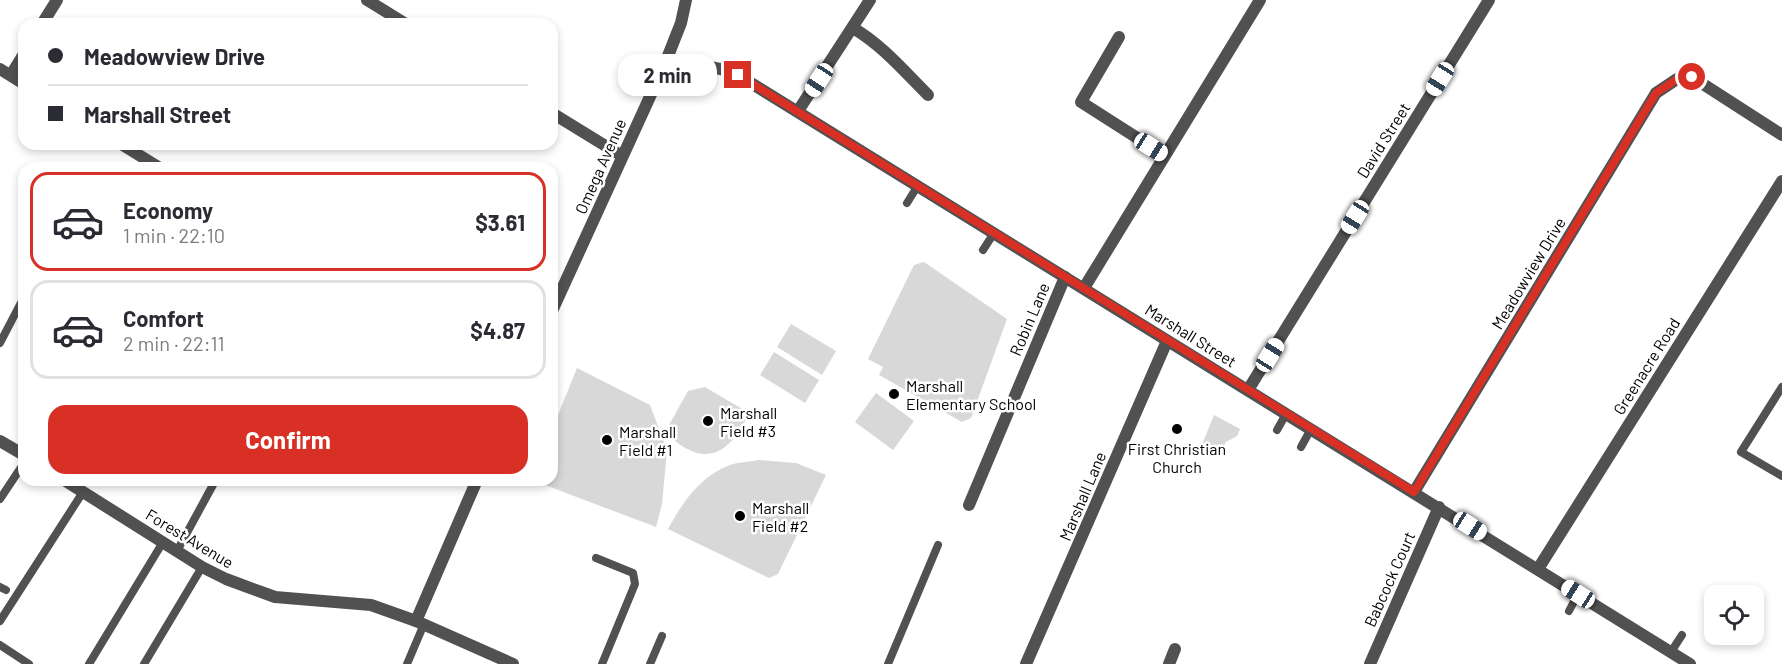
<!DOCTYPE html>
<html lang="en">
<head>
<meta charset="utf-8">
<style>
	body { margin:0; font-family:Barlow,sans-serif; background:#f7f7f7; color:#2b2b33; height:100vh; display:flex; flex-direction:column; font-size:22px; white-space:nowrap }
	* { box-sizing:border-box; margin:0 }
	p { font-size:20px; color:#7c7c81 }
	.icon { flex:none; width:33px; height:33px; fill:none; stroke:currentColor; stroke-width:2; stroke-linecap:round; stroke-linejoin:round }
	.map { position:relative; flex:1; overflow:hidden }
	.details { position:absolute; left:18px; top:162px; width:540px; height:324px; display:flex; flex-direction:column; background:#fff; border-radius:18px; box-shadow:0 3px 9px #0003 }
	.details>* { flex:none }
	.top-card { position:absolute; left:18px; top:18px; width:540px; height:132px; border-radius:18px; box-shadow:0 3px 9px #0003; display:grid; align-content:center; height:132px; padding:0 30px; background:#fff }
	.fabs { position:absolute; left:1704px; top:585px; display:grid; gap:12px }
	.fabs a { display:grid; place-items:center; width:60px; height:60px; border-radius:12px; background:#fff; box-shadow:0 3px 9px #0003; font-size:30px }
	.end { position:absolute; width:27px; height:27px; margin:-14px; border:8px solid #d93025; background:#fff; box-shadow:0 0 0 3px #fff }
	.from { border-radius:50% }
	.bubble { position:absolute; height:42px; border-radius:18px; background:#fff; box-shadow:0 3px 9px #0003; font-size:20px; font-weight:700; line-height:42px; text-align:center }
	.car { position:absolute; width:18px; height:36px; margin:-18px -9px; border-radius:8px; box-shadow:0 0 4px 2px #0007; background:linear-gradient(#fff 24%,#345 0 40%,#fff 0 76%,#345 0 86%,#fff 0) }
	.top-card b { display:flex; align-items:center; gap:21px; height:57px; font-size:22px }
	.top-card b+b { border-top:2px solid #e1e1e2 }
	.top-card i { width:15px; height:15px; background:#2b2b33 }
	ul { padding:10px 0 0; list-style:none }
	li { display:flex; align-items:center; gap:18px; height:99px; margin:0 12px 9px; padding:0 18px; border:3px solid #e1e1e2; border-radius:18px }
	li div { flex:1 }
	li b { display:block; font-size:22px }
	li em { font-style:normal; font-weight:700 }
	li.active { border-color:#d93025 }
	li>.icon { width:54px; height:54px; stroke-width:1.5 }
	.cta { display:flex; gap:12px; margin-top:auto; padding:12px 30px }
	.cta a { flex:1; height:69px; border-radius:18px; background:#d93025; color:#fff; font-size:24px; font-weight:700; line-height:69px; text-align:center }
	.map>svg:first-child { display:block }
	.green { fill:#d8d8d8 }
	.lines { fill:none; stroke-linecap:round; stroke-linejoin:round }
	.lane { stroke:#515151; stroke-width:8 }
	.street { stroke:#515151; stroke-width:12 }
	.route { stroke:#d93025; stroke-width:8 }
	.poi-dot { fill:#000; stroke:#fff; stroke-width:2 }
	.labels { text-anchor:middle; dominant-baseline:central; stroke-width:5; stroke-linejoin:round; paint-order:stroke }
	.street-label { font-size:16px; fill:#000; stroke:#fff }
	.poi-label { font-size:16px; fill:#000; stroke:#fff; text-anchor:start }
</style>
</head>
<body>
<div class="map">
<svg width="1782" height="664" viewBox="0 0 1782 664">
	<rect width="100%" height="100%" fill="#fff"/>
	<g class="green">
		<path d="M 924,262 L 1007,319 L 971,418 L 962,422 L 879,375 L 883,367 L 868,359 L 914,265 Z"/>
		<path d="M 791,324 L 836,351 L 822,375 L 777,347 Z"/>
		<path d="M 774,352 L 819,380 L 805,403 L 760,375 Z"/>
		<path d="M 577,368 L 650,405 L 667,450 L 662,504 L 656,527 L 537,482 L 537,480 L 552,480 L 552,430 Z"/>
		<path d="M 705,387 L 749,413 C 729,457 702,469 665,432 L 688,391 Z"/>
		<path d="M 876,393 L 914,421 L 893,450 L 855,422 Z"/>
		<path d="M 1214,415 L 1240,429 L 1237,436 L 1226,442 L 1218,457 L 1201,447 Z"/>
		<path d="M 758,460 L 796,463 L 826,475 L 778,574 L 769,578 L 668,529 C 682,503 700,476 730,465 C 738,462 749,462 758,460 Z"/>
	</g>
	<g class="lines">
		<g class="lane">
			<path d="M 907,203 L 917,187"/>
			<path d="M 983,250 L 994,233"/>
			<path d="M 0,343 L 24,297"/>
			<path d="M 1782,387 L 1741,452 L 1782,476"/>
			<path d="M 1277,430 L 1286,414"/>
			<path d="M 1301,447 L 1311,429"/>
			<path d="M 0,499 L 24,463"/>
			<path d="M 177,551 L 214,483"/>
			<path d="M 596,558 L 633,573 L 635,584 L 602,664"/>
			<path d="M 0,587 L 6,590"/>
			<path d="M 1569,611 L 1578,594"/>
			<path d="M 0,621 L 83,492"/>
			<path d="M 0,645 L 29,664"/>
			<path d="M 1671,652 L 1682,635"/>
			<path d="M 89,664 L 163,542"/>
			<path d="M 144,664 L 202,567"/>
			<path d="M 407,664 L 424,624"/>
			<path d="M 650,664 L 662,636"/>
			<path d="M 888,664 L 938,545"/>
		</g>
		<g class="street">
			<path d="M 367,0 L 406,24"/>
			<path d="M 42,24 L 57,0"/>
			<path d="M 853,28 C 882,45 904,71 928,95"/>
			<path d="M 1119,37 L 1081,102 L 1164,155"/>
			<path d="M 664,66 C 689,65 714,64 738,75 L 1690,664"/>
			<path d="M 0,69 L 24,84"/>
			<path d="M 11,75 L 24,54"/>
			<path d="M 798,111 L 870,0"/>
			<path d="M 552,113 L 622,156"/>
			<path d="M 121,144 L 160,168"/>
			<path d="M 1084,288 L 1260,0"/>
			<path d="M 552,311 L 664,66 L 681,23 L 686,0"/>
			<path d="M 1248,390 L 1489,0"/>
			<path d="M 0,441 L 24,455"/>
			<path d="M 64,480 L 202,567 L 226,579 L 275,597 L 371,605 L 416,621 L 513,664"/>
			<path d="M 1414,492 L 1656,93 L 1677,79 L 1692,77 L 1782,135"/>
			<path d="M 969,505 L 1065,277"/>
			<path d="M 1538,569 L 1782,181"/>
			<path d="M 416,621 L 477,480"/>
			<path d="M 1026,664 L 1167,341"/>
			<path d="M 1169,664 L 1175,649"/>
			<path d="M 1370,664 L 1439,507"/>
		</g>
	</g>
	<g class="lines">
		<path class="route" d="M 738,75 L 1414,492 L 1656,93 L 1677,79 L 1692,77"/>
	</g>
	<g class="poi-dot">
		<circle cx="894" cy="394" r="6"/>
		<circle cx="708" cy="421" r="6"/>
		<circle cx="1177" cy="429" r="6"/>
		<circle cx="607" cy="440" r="6"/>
		<circle cx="740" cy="516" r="6"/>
	</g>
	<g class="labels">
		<g class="street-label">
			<text transform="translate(1383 140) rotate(-58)">David Street</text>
			<text transform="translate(600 166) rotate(-66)">Omega Avenue</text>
			<text transform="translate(1528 273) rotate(-59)">Meadowview Drive</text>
			<text transform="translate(1029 319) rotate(-67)">Robin Lane</text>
			<text transform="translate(1191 335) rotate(32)">Marshall Street</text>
			<text transform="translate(1646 366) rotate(-58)">Greenacre Road</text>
			<text transform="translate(1082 496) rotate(-67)">Marshall Lane</text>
			<text transform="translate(190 538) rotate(31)">Forest Avenue</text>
			<text transform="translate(1389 579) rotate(-66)">Babcock Court</text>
		</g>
		<g class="poi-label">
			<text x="906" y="385">Marshall<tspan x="906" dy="18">Elementary School</tspan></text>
			<text x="720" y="412">Marshall<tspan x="720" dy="18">Field #3</tspan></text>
			<text x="619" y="431">Marshall<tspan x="619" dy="18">Field #1</tspan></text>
			<text x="1177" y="448" text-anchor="middle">First Christian<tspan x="1177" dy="18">Church</tspan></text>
			<text x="752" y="507">Marshall<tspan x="752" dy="18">Field #2</tspan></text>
		</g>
	</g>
</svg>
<div class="fabs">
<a><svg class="icon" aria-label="locate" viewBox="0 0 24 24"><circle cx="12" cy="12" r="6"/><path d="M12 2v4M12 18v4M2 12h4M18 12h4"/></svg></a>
</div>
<i class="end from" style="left:1692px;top:77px"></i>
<i class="end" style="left:738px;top:75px"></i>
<div class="bubble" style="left:618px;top:54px;width:99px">2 min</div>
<i class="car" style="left:1440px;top:79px;rotate:212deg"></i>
<i class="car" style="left:819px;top:80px;rotate:213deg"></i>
<i class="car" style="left:1151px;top:147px;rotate:122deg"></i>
<i class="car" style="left:1355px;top:217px;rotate:212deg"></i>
<i class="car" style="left:1270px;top:355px;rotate:32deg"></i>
<i class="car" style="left:1470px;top:526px;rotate:122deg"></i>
<i class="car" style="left:1578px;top:594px;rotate:302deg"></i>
<div class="top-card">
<b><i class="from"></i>Meadowview Drive</b>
<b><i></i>Marshall Street</b>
</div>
<section class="details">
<ul>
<li class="active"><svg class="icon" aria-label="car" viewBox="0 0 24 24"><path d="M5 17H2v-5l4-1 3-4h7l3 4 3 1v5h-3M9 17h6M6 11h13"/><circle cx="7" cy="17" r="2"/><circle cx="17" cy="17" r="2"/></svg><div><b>Economy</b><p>1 min · 22:10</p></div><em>$3.61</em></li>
<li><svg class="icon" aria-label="car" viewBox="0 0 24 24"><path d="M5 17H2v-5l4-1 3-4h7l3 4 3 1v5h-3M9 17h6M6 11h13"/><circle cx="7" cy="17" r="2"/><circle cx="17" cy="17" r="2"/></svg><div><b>Comfort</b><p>2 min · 22:11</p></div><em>$4.87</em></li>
</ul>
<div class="cta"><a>Confirm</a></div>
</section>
</div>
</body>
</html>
